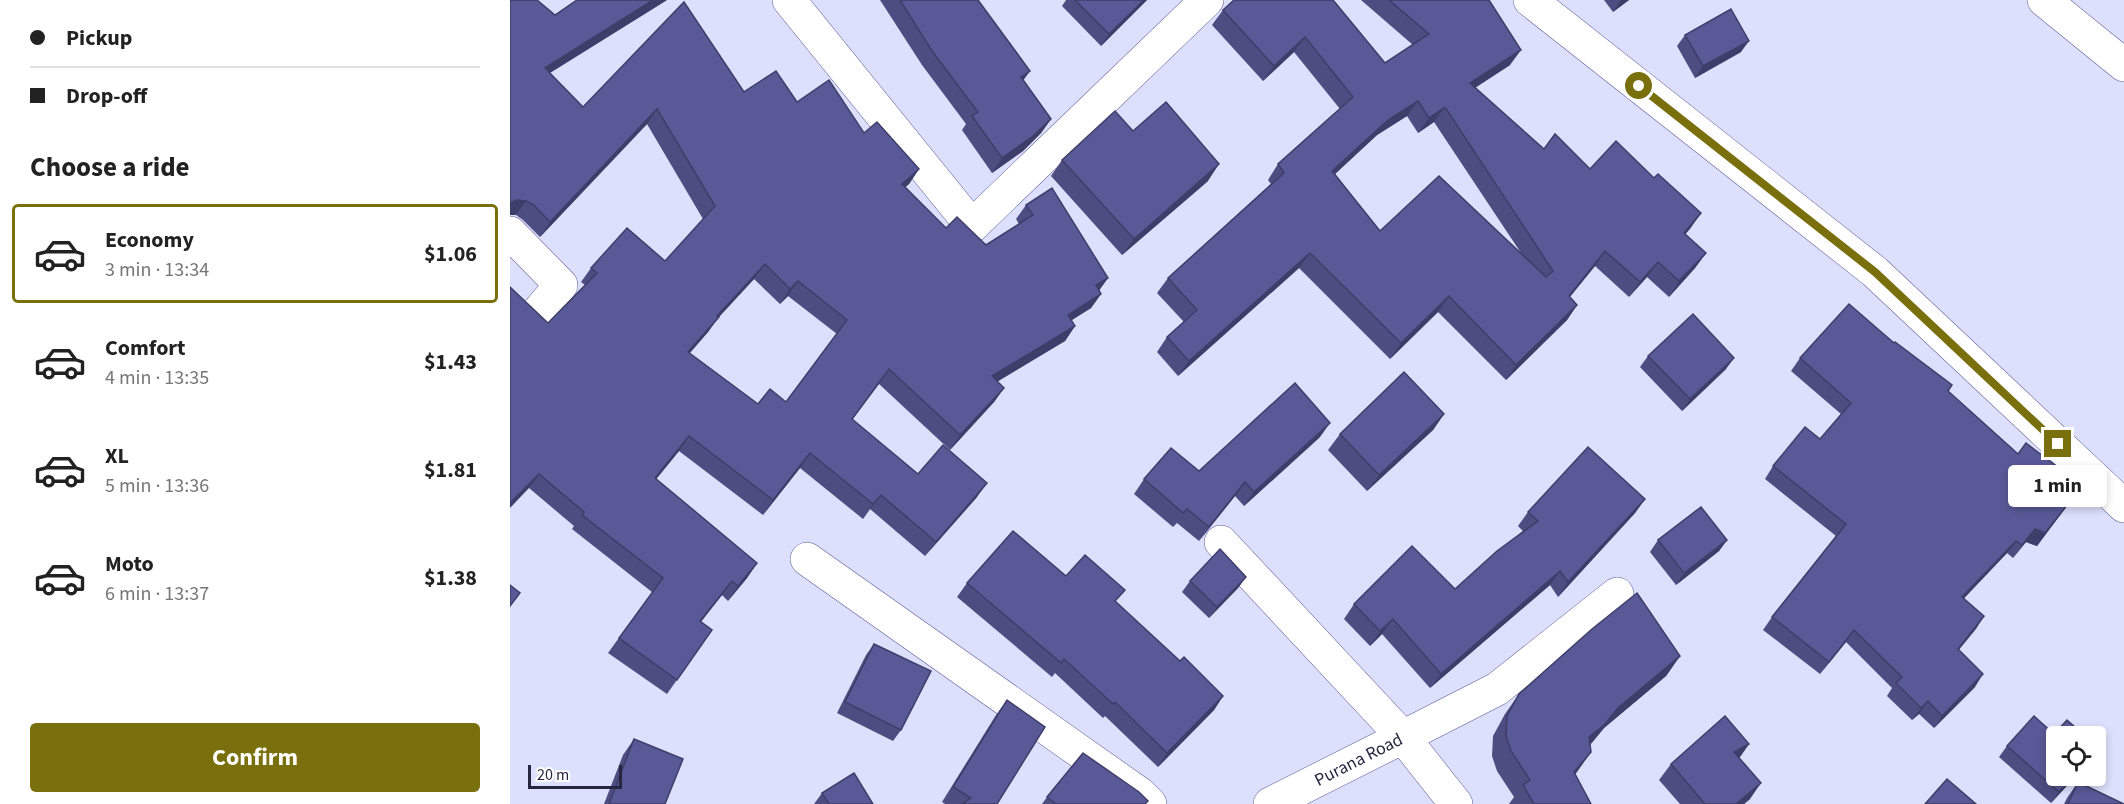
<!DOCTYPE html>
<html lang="en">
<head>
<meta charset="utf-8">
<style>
	body { margin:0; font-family:"Source Sans 3",sans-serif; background:#f6f6f6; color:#222; height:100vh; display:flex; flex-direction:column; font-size:22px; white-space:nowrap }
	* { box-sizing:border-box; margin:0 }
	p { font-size:20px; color:#767676 }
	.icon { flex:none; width:33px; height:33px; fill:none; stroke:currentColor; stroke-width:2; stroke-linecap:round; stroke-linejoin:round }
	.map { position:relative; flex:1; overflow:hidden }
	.sheet { display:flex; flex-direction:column; background:#fff; width:510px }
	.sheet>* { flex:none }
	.banner { display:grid; align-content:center; height:132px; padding:0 30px; background:#fff }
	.buttons { position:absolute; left:1536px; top:726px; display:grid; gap:12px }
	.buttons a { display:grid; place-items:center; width:60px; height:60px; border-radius:6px; background:#fff; box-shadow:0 3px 9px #0003; font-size:30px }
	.scale { position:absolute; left:18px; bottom:15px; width:94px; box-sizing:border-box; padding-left:6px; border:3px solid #262641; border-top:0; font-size:16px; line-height:21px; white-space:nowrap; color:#262641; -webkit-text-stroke:4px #fff; paint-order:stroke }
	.end { position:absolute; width:27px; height:27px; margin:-14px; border:8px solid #7a6f0d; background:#fff; box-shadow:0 0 0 3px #fff }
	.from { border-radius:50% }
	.bubble { position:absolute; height:42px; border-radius:6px; background:#fff; box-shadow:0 3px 9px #0003; font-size:20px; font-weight:700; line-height:42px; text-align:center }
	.banner b { display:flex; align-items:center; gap:21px; height:57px; font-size:22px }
	.banner b+b { border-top:2px solid #e0e0e0 }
	.banner i { width:15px; height:15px; background:#222 }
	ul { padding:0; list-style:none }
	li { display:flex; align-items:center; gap:18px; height:99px; margin:0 12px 9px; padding:0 18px; border:3px solid transparent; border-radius:6px }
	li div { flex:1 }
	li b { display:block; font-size:22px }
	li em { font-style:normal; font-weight:700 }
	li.selected { border-color:#7a6f0d }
	li>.icon { width:54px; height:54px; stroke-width:1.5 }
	h2 { padding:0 30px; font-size:27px; line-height:72px }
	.button { display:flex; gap:12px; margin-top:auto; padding:12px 30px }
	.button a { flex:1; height:69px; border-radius:6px; background:#7a6f0d; color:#fff; font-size:24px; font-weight:700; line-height:69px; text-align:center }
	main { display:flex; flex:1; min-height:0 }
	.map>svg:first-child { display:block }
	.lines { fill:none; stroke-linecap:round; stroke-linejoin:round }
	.street-casing { stroke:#5c5c9b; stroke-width:34 }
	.street { stroke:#fff; stroke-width:33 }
	.wall { fill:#4d4d82; fill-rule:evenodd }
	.shaded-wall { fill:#3e3e6a }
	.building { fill:#595997; stroke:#3e3e6a; stroke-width:1.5; fill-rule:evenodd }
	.route { stroke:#7a6f0d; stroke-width:8 }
	.labels { text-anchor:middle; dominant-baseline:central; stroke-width:6; stroke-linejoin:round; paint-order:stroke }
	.street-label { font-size:18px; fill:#262641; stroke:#fff }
</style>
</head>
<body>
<main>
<section class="sheet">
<div class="banner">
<b><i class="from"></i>Pickup</b>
<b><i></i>Drop-off</b>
</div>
<h2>Choose a ride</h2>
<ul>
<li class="selected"><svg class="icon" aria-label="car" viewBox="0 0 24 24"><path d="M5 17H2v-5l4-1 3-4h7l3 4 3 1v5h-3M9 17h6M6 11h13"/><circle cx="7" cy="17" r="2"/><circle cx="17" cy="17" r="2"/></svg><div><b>Economy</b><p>3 min · 13:34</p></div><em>$1.06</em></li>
<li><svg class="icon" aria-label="car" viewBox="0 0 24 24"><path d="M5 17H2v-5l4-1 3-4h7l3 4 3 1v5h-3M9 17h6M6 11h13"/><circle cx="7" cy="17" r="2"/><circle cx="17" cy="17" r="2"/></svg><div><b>Comfort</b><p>4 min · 13:35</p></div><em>$1.43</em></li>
<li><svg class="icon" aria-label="car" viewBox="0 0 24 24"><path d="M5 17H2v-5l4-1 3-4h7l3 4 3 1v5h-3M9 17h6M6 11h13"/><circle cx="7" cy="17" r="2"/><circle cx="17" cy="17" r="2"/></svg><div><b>XL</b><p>5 min · 13:36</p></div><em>$1.81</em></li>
<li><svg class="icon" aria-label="car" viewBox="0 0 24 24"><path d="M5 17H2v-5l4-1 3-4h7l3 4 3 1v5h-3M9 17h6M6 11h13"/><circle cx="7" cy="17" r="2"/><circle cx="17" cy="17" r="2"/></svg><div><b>Moto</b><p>6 min · 13:37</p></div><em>$1.38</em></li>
</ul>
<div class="button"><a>Confirm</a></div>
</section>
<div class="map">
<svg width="1614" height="804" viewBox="0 0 1614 804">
	<rect width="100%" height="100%" fill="#dde0fc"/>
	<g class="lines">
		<g class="street-casing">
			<g id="street">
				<path d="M 279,0 L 462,226 L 697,0"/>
				<path d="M 1020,0 L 1365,272 L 1614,506"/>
				<path d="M 1534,0 L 1614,65"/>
				<path d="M 0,233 L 51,285 L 28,312"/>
				<path d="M 711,542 L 893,737 L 987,689 L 1107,594"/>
				<path d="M 297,559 L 630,794 L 640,804"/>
				<path id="s1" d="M 760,804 L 893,737 L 946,804"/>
			</g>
		</g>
		<use href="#street" class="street"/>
	</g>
	<g class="wall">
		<path d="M 157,0 L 40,73 L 73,107 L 234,92 L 287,102 L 354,133 L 409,169 L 399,184 L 395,187 L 436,228 L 476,245 L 509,224 L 506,219 L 516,205 L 598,278 L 589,290 L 591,294 L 581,308 L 561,320 L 565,326 L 555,341 L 487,381 L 494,388 L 484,402 L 440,450 L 369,384 L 342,420 L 408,474 L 467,497 L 415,556 L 360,509 L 353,519 L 290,468 L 253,515 L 169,451 L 146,479 L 247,563 L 237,578 L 218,601 L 212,595 L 191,622 L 202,630 L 157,694 L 98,653 L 142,592 L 62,529 L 64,526 L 19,488 L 38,323 L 75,285 L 71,282 L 81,268 L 155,261 L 193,219 L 137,124 L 30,237 L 13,220 L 6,215 L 45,15 ZM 244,279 L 270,304 L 278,296 L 327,334 L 276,402 L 248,404 L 180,353 L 198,332 L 208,318 Z"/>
		<path d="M 370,0 L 468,0 L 513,80 L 541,119 L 531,133 L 513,151 L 482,173 L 452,130 L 456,124 L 412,65 Z"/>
		<path d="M 556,0 L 637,0 L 591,46 L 552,6 Z"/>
		<path d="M 851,0 L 979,0 L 1000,65 L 965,88 L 1034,149 L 1080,169 L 1144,178 L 1191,213 L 1175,234 L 1196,253 L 1185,268 L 1159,297 L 1137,277 L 1119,297 L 1085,266 L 1060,297 L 1067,305 L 1057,320 L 996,380 L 928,312 L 880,359 L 789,268 L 668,376 L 647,352 L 657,337 L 674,322 L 647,293 L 658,278 L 761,184 L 758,180 L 768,164 L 830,109 L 784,52 L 753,81 L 702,25 L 713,10 L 875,63 L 903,45 ZM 897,116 L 908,133 L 924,122 L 1011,253 L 870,231 L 825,174 L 867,135 Z"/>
		<path d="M 1094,0 L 1119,0 L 1103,12 Z"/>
		<path d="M 1175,35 L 1231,52 L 1185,78 L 1167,46 Z"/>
		<path d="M 623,131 L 698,181 L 612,255 L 541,176 L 552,160 Z"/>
		<path d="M 1138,356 L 1216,369 L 1172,411 L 1130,367 Z"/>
		<path d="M 1290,358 L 1438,391 L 1541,483 L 1562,499 L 1527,546 L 1516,542 L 1503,558 L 1497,553 L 1453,599 L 1474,616 L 1448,650 L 1465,687 L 1424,728 L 1409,714 L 1402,720 L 1377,696 L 1382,688 L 1336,642 L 1310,674 L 1253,630 L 1262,617 L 1326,536 L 1255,479 L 1263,466 L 1310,439 L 1331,414 L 1281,371 Z"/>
		<path d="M 934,414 L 923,430 L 857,491 L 818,450 L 830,434 Z"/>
		<path d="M 810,437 L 734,506 L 725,496 L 689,541 L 667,523 L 663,527 L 624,494 L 634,479 L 689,471 Z"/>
		<path d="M 1135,499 L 1125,513 L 1048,597 L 1040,585 L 920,688 L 872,634 L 860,646 L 834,619 L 844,604 L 945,589 L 1013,531 L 1008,526 L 1018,512 Z"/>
		<path d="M 1148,540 L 1217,540 L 1209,551 L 1166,585 L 1140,552 Z"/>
		<path d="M 556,576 L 606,602 L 670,661 L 713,696 L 704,710 L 648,767 L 595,716 L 593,718 L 545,673 L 542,677 L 447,597 L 457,583 Z"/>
		<path d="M 736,577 L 728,588 L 699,618 L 672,592 L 680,581 Z"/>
		<path d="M 364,644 L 391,730 L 383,741 L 327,713 L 356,655 Z"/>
		<path d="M 1170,656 L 1156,676 L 1094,728 L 1080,745 L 1081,752 L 1065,774 L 1081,804 L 999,804 L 1004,797 L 987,771 L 982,756 L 983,736 L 995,714 L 1009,694 Z"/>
		<path d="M 497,700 L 487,804 L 435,804 L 432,802 L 486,715 Z"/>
		<path d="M 124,739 L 155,804 L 94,804 L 113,755 Z"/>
		<path d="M 1239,744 L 1229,758 L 1240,799 L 1234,804 L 1170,804 L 1149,780 L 1161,764 Z"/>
		<path d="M 1497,746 L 1566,776 L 1541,803 L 1489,757 Z"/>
		<path d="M 1568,782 L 1614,804 L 1554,804 L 1557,798 Z"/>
		<path d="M 312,793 L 363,804 L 304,804 Z"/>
		<path d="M 537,797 L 636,804 L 532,804 Z"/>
	</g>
	<g class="shaded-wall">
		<path d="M 143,0 L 157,0 L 25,82 L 35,68 Z"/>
		<path d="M 634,0 L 637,0 L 591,46 L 599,34 Z"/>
		<path d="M 1111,0 L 1119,0 L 1103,12 Z"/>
		<path d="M 795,37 L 784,52 L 753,81 L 764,66 Z"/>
		<path d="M 1239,41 L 1231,52 L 1185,78 L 1193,66 Z"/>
		<path d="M 1011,50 L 1000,65 L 949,98 L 960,83 Z"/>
		<path d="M 520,71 L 510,85 L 511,77 Z"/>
		<path d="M 908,101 L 897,116 L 867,135 L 812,186 L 822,171 L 878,120 Z"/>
		<path d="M 935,107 L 924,122 L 908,133 L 919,118 Z"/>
		<path d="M 147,109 L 137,124 L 30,237 L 40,222 Z"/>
		<path d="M 541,119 L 531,133 L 513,151 L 482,173 L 492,158 Z"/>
		<path d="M 709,164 L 698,181 L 612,255 L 624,239 Z"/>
		<path d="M 409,169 L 399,184 L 382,199 L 392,184 Z"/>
		<path d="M 6,200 L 16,201 L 6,215 L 0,215 L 0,203 Z"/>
		<path d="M 1191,213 L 1180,229 L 1163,248 L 1174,233 Z"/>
		<path d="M 1095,251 L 1085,266 L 1048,311 L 1059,296 Z"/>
		<path d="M 800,253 L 789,268 L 668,376 L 679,361 Z"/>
		<path d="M 1196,253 L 1185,268 L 1159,297 L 1169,281 Z"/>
		<path d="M 1148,262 L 1137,277 L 1119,297 L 1130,282 Z"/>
		<path d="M 255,264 L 244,279 L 208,318 L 198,332 L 168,366 L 178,352 L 207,316 Z"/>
		<path d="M 598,278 L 588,292 L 586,285 Z"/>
		<path d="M 288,281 L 278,296 L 270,304 L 280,289 Z"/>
		<path d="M 591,294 L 581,308 L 548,329 L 558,315 Z"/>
		<path d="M 939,296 L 928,312 L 880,359 L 891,343 Z"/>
		<path d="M 1067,305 L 1057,320 L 996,380 L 1006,365 Z"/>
		<path d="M 565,326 L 555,341 L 472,391 L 482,376 Z"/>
		<path d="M 1224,358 L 1216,369 L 1172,411 L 1180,399 Z"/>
		<path d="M 494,388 L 484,402 L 440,450 L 450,435 Z"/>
		<path d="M 934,414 L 923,430 L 857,491 L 869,475 Z"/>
		<path d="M 820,423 L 810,437 L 734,506 L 744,492 Z"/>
		<path d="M 179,436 L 169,451 L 135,493 L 145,478 Z"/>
		<path d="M 300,453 L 290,468 L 253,515 L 263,500 Z"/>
		<path d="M 29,474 L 19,488 L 0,508 L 0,503 Z"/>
		<path d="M 735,482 L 725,496 L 689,541 L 699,527 Z"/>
		<path d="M 477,483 L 467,497 L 415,556 L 426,542 Z"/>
		<path d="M 371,495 L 360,509 L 353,519 L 363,504 Z"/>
		<path d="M 1135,499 L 1125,513 L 1048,597 L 1058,582 Z"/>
		<path d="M 1562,499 L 1527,546 L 1516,542 L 1503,558 L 1525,529 Z"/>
		<path d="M 1217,540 L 1209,551 L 1166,585 L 1174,573 Z"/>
		<path d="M 1506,541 L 1497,553 L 1443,610 L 1452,597 Z"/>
		<path d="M 247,563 L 237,578 L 218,601 L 228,586 Z"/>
		<path d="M 1050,571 L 1040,585 L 920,688 L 931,674 Z"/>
		<path d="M 736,577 L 728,588 L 699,618 L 707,607 Z"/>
		<path d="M 222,581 L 212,595 L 179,636 L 190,621 Z"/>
		<path d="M 1474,616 L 1466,629 L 1439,662 L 1448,649 Z"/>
		<path d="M 883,619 L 872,634 L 860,646 L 870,631 Z"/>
		<path d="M 1344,630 L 1336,642 L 1310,674 L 1319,662 Z"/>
		<path d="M 1170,656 L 1156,676 L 1094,728 L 1080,745 L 1079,737 L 1108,708 Z"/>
		<path d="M 1473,674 L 1465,687 L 1424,728 L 1432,716 Z"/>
		<path d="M 713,696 L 704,710 L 648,767 L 657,753 Z"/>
		<path d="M 1418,701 L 1409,714 L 1402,720 L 1411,708 Z"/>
		<path d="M 1239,744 L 1228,760 L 1224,752 Z"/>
		<path d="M 1081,752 L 1067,772 L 1050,792 L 1064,772 Z"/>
		<path d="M 1564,776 L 1566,776 L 1541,803 L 1549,792 Z"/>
		<path d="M 1251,783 L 1240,799 L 1234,804 L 1226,804 Z"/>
	</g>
	<g class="building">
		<path d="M 0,0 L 27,0 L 45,15 L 67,0 L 143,0 L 35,68 L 73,107 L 174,2 L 234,92 L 266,71 L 287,102 L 319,80 L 354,133 L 367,122 L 409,169 L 392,184 L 436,228 L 447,217 L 476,245 L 523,215 L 516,205 L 542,188 L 598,278 L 586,285 L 591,294 L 558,315 L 565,326 L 482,376 L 494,388 L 450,435 L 379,369 L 342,419 L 408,474 L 433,445 L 477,483 L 426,542 L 371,495 L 363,504 L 300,453 L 263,500 L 179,436 L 145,478 L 247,563 L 228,586 L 222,581 L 190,621 L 202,630 L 167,680 L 109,638 L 153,578 L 72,515 L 74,512 L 29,474 L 0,503 L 0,287 L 38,323 L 87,273 L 81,268 L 117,228 L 155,261 L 205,206 L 147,109 L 40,222 L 24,205 L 16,201 L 6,200 L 0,203 ZM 255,264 L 280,289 L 288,281 L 337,320 L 276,402 L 260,389 L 248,404 L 178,352 L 209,317 L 207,316 Z"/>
		<path d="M 390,0 L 468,0 L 520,71 L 511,77 L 541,119 L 523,136 L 492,158 L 462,116 L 468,112 L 422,51 Z"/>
		<path d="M 565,0 L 634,0 L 599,34 Z"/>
		<path d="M 724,0 L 823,0 L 875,63 L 919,34 L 879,0 L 979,0 L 1011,50 L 960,83 L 1034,149 L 1045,134 L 1080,169 L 1106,141 L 1144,178 L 1148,174 L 1191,213 L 1174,233 L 1196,253 L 1169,281 L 1148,262 L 1130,282 L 1095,251 L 1059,296 L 1067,305 L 1006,365 L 939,296 L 891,343 L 800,253 L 679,361 L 657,337 L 687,310 L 658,278 L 774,173 L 768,164 L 843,97 L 795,37 L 764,66 L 713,10 ZM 908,101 L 919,118 L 935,107 L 1043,271 L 1036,277 L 929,176 L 870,231 L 822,171 L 878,120 Z"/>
		<path d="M 1221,9 L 1239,41 L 1193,66 L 1175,35 Z"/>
		<path d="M 656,102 L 709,164 L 624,239 L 552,160 L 605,111 L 623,131 Z"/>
		<path d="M 1339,304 L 1384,343 L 1385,342 L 1442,385 L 1438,391 L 1508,454 L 1516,443 L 1550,469 L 1540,482 L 1562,499 L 1535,533 L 1525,529 L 1512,545 L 1506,541 L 1452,597 L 1474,616 L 1448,649 L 1473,674 L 1432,716 L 1418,701 L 1411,708 L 1386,683 L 1392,677 L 1344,630 L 1319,662 L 1262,617 L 1336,524 L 1263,466 L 1295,427 L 1310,439 L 1341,403 L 1290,358 Z"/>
		<path d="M 1183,314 L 1224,358 L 1180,399 L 1138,356 Z"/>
		<path d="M 894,372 L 934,414 L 869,475 L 830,434 Z"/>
		<path d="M 785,383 L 820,423 L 744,492 L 735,482 L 699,527 L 677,509 L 673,513 L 634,479 L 661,448 L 689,471 Z"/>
		<path d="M 1078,447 L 1135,499 L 1058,582 L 1050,571 L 931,674 L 883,619 L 870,631 L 844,604 L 902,546 L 945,589 L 987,551 L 1028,521 L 1018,512 Z"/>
		<path d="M 1191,507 L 1217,540 L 1174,573 L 1148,540 Z"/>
		<path d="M 503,531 L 556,576 L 575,555 L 615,590 L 605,601 L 670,661 L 674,657 L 713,696 L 657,753 L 605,702 L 603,704 L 554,659 L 551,663 L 457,583 Z"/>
		<path d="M 710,549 L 736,577 L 707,607 L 680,581 Z"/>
		<path d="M 0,585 L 10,593 L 0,606 Z"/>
		<path d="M 1127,593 L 1170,656 L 1108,708 L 1094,725 L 1079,737 L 1081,752 L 1064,772 L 1081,804 L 1024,804 L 1013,785 L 1020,780 L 1001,751 L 996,736 L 997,716 L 1009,694 L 1082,629 Z"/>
		<path d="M 364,644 L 421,671 L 391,730 L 335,702 Z"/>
		<path d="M 497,700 L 535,727 L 487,804 L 452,804 L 461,798 L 443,787 Z"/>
		<path d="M 1215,716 L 1239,744 L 1224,752 L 1251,783 L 1226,804 L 1195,804 L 1161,764 Z"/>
		<path d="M 1524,716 L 1544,734 L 1557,720 L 1575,736 L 1546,736 L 1546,776 L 1564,776 L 1549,792 L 1497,746 Z"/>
		<path d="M 124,739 L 173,759 L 155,804 L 99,804 Z"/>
		<path d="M 573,753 L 629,792 L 638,801 L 635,804 L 546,804 L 537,797 Z"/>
		<path d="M 344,773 L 363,804 L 319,804 L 312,793 Z"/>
		<path d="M 1437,779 L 1466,804 L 1415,804 Z"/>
		<path d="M 1568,782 L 1614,804 L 1558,804 Z"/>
	</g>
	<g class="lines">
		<path class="route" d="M 1129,86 L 1365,272 L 1548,444"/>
	</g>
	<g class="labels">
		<g class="street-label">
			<text stroke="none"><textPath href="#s1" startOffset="99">Purana Road</textPath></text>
		</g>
	</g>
</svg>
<div class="buttons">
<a><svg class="icon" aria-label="locate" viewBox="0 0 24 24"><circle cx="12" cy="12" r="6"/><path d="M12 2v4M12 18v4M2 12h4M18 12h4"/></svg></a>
</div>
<div class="scale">20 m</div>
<i class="end from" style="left:1129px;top:86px"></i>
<i class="end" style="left:1548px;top:444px"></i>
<div class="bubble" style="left:1498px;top:465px;width:99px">1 min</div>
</div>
</main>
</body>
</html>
